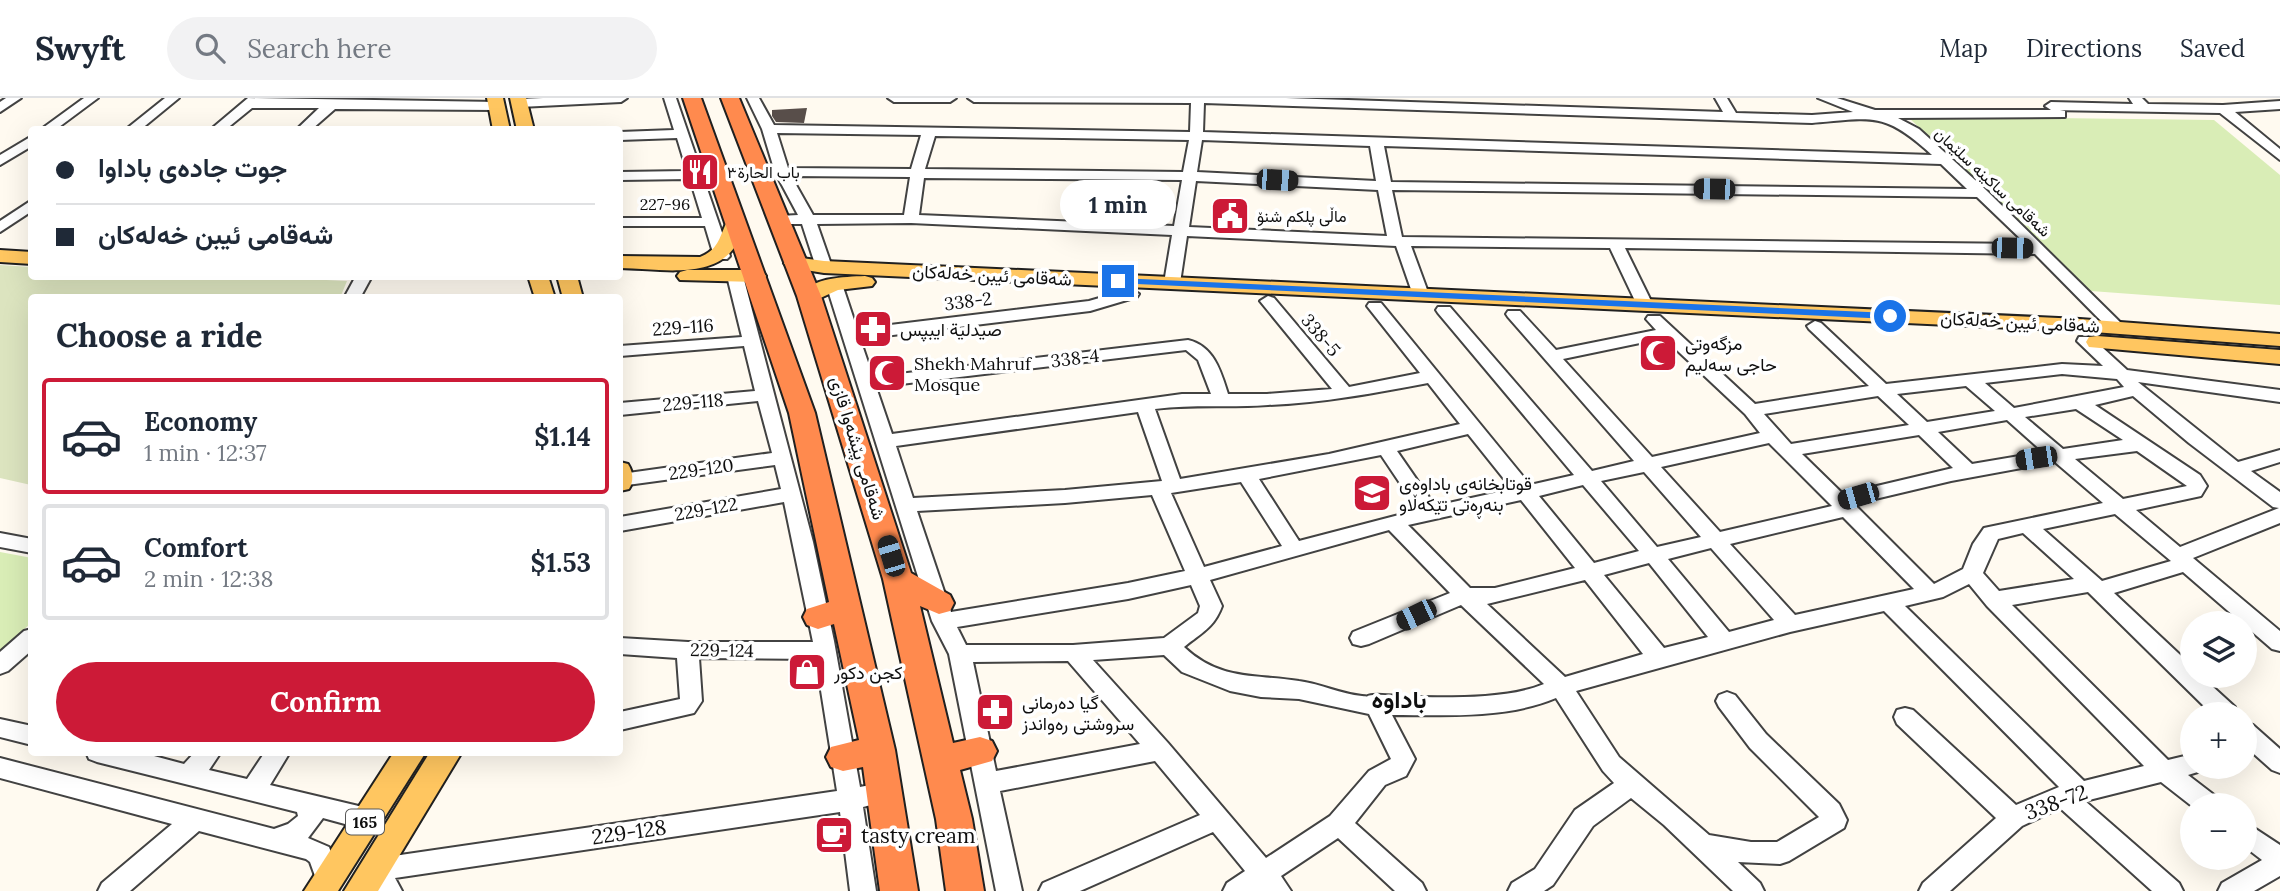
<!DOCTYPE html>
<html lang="en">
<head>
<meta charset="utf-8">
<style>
	body { margin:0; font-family:Lora,Vazirmatn,serif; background:#f2f2f3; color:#1f2937; height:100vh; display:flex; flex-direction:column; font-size:26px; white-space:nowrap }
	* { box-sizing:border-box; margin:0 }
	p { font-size:23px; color:#747a83 }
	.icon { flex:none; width:38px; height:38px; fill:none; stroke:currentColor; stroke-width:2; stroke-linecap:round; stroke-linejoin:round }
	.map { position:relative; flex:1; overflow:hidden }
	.sheet { position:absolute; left:28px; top:196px; width:595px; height:462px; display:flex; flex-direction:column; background:#fff; border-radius:7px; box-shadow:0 7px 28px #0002 }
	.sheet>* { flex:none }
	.hud { position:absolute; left:28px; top:28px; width:595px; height:154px; border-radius:7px; box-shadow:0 7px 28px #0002; display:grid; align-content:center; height:154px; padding:0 28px; background:#fff }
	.controls { position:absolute; left:2180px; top:513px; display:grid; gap:14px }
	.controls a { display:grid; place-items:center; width:77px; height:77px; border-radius:50%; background:#fff; box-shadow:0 7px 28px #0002; font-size:35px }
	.end { position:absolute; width:32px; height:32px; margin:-16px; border:9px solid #1a73e8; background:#fff; box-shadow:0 0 0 4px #fff }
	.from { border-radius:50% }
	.bubble { position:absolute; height:49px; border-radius:24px; background:#fff; box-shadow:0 7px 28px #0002; font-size:23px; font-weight:800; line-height:49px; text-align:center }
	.car { position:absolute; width:21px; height:42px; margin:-21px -10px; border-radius:9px; box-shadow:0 0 5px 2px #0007; background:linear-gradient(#222 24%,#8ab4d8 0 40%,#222 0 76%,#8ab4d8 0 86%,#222 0) }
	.hud b { display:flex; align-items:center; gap:24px; height:66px; font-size:26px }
	.hud b+b { border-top:2px solid #e0e1e3 }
	.hud i { width:18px; height:18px; background:#1f2937 }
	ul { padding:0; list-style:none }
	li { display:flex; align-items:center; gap:21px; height:116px; margin:0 14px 10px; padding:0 14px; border:4px solid #e0e1e3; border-radius:7px }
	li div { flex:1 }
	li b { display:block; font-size:26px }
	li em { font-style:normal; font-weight:800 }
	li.current { border-color:#cc1a37 }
	li>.icon { width:63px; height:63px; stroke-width:1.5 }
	h2 { padding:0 28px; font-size:32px; line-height:84px }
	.action { display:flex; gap:14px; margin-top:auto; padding:14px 28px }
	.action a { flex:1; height:80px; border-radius:42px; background:#cc1a37; color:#fff; font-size:28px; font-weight:800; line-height:80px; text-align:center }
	header { display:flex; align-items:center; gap:42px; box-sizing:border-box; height:98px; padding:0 35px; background:#fff; border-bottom:2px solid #e0e1e3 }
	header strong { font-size:33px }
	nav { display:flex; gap:38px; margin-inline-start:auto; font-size:24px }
	.search { width:490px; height:63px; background:#f2f2f3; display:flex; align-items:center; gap:18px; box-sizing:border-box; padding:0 24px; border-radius:38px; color:#747a83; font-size:26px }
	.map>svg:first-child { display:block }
	.green { fill:#d9edb6 }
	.cemetery { fill:#dce4bf }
	.building { fill:#584e4a }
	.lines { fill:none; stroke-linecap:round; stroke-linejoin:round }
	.minor-casing { stroke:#424242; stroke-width:4 }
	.major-casing { stroke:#202020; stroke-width:4 }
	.highway-casing { stroke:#202020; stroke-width:4 }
	.minor { fill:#fff; fill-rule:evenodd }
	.major { fill:#ffc660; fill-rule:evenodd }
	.highway { fill:#ff8a4e; fill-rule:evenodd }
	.route { fill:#1a73e8 }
	.labels { text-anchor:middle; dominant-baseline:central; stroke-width:7; stroke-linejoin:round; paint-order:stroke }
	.far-poi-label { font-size:16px; fill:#0f0f0f; stroke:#fff; text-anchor:start }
	.far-street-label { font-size:16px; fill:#0f0f0f; stroke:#fff }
	.shield { fill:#fff; stroke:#575757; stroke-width:2 }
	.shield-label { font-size:16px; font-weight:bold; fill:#0f0f0f }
	.street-label { font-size:18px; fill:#0f0f0f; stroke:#fff }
	.poi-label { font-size:18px; fill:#0f0f0f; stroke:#fff; text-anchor:start }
	.near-street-label { font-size:21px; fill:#0f0f0f; stroke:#fff }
	.near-poi-label { font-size:21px; fill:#0f0f0f; stroke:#fff; text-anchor:start }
	.district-label { font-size:24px; font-weight:bold; fill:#0f0f0f; stroke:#fff }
</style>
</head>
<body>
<header>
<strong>Swyft</strong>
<div class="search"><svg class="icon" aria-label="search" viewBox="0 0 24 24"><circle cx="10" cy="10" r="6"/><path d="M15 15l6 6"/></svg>Search here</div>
<nav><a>Map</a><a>Directions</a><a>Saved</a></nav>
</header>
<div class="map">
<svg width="2280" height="793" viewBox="0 0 2280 793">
	<rect width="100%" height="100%" fill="#fffaf0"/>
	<g class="green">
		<path d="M 1907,18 L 2214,22 L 2280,77 L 2280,207 L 2091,193 Z"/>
		<path d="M 0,454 L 32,460 L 31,525 L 0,553 Z"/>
	</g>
	<path class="cemetery" d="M 0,167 L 31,169 L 32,178 L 243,178 L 347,183 L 340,200 L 32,200 L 31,387 L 0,380 Z"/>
	<path class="building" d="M 807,10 L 804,25 L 776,24 L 772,18 L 772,12 Z"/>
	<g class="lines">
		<g class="minor-casing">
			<g id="minor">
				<path d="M 6,0 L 21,0 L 0,14 L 0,4 Z"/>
				<path d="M 84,0 L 98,0 L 55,32 L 40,32 Z"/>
				<path d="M 165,0 L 179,0 L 140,32 L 125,32 Z"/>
				<path d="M 248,0 L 497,4 L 503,8 L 497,12 L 335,11 L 311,32 L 296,32 L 319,10 L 252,10 L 225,32 L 210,32 Z"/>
				<path d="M 543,0 L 627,0 L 621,4 L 520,9 L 514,5 L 520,1 Z"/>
				<path d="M 664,0 L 676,0 L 730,158 L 727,161 L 717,161 L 714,158 L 705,128 L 620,128 L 620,120 L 702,120 L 690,81 L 620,82 L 620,74 L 687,73 L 677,40 L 620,42 L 620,34 L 674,32 Z"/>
				<path d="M 747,0 L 759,0 L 774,27 L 1190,34 L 1191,5 L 974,4 L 968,0 L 1286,0 L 1723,14 L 1715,0 L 1727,0 L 1736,15 L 1812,17 L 1853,14 L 1818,0 L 1837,0 L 1875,12 L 2060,12 L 2065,13 L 2065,19 L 1898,20 L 1919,31 L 1986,92 L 2125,229 L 2123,233 L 2111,233 L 2035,156 L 1625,150 L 1653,207 L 1645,212 L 1637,207 L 1610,150 L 1411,148 L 1429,197 L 1421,202 L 1413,197 L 1396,148 L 1187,138 L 1180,185 L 1172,190 L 1164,185 L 1172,137 L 911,125 L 817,126 L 832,169 L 824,174 L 816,169 L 802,126 L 779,126 L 772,122 L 779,118 L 798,117 L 775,74 L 762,31 ZM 1204,5 L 1812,25 C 1873,20 1884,13 1932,57 L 1203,34 ZM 777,35 L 921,37 L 911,71 L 788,70 ZM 935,38 L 1189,42 L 1183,74 L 925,71 ZM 1202,42 L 1370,48 L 1376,83 L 1197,74 ZM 1384,48 L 1941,66 L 1967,91 L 1391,84 ZM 791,78 L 910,79 L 904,117 L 813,117 ZM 924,80 L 1182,82 L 1174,128 L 919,117 ZM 1196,83 L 1378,92 L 1387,138 L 1189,129 ZM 1392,92 L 1977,99 L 2026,146 L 1402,139 Z"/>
				<path d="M 888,0 L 956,0 L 950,4 L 894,4 Z"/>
				<path d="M 2129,0 L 2142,0 L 2148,6 L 2223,7 L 2280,3 L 2280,11 L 2235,14 L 2280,51 L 2280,62 L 2220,15 L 2051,12 L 2045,8 L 2051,4 L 2133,6 Z"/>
				<path d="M 32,38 L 32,48 L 0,67 L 0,57 Z"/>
				<path d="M 32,102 L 32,113 L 0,134 L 0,123 Z"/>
				<path d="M 735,173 L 743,178 L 813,444 L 834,543 L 860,689 L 885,684 L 894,687 L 897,694 L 894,701 L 863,709 L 876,793 L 850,793 L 840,714 L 395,780 L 402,793 L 374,793 L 360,772 L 364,764 L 373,761 L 837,693 L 816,561 L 699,560 L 702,603 L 694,615 L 620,632 L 620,614 L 680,601 L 677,560 L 620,556 L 620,540 L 688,544 L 813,544 L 784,404 L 620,433 L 620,419 L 781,391 L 775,367 L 620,388 L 621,376 L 772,355 L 758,303 L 620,317 L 620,305 L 755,293 L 744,248 L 620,258 L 620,248 L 742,239 L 727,178 Z"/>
				<path d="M 356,178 L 372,178 L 360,200 L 344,200 Z"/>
				<path d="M 834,181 L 842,186 L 857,231 L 1089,203 L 1131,191 L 1139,196 L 1137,199 L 1090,213 L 860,241 L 873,279 L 1188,242 C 1214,248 1221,274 1228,296 L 1267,296 L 1332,291 L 1260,203 L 1268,198 L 1274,200 L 1349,289 L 1420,275 L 1367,208 L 1369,205 L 1381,205 L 1530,387 L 1574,377 L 1438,215 L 1436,212 L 1438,209 L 1450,209 L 1592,373 L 1634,363 L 1508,219 L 1506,216 L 1508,213 L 1520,213 L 1556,252 L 1656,232 L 1646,221 L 1648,218 L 1660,218 L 1755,306 L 1869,288 L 1809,231 L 1807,228 L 1815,223 L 1821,225 L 1886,286 L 2062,266 L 2103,268 L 2077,243 L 2079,239 L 2091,239 L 2127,272 L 2280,292 L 2280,304 L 2138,284 L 2238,364 L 2280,352 L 2280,364 L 2251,373 L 2280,394 L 2280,425 L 2193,460 L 2280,533 L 2280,553 L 2272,551 L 2183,474 L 2114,495 L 2193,569 L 2193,578 L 2201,578 L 2235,609 L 2238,616 L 2212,616 L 2088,494 L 2012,507 L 2168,662 L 2193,656 L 2193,668 L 2204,668 L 2201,673 L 2188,677 L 2218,700 L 2221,707 L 2193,709 L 2161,684 L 2085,703 L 2179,785 L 2183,793 L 2152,793 L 2060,710 L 2022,728 L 1950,793 L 1919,793 L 1923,785 L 1996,720 L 1897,626 L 1894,619 L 1897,612 L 1905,610 L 1913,612 L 2016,707 L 2059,689 L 1884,513 L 1790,534 L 1576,593 L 1619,659 L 1709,737 L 1751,744 L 1777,744 L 1819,719 L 1750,650 L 1719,609 L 1716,603 L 1719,597 L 1727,594 L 1735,597 L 1766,636 L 1839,706 L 1847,722 L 1844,730 L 1789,763 L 1780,766 L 1738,764 L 1760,785 L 1764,793 L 1733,793 L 1664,727 L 1631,700 L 1593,728 L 1553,787 L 1544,793 L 1508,793 L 1512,785 L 1535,771 L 1575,712 L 1614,685 L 1603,673 L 1556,600 C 1507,621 1445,617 1392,617 L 1415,661 L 1406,678 L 1385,687 L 1355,725 L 1422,785 L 1426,793 L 1395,793 L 1338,740 L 1281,778 L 1291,793 L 1223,793 L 1227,785 L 1245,773 L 1213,734 L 1080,793 L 1039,793 L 1043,785 L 1200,717 L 1155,663 L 1000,693 L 1022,793 L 996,793 L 949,556 L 932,523 L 826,186 ZM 1664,240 L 1745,316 L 1760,335 L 1652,359 L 1563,261 ZM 1186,252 L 1198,262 L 1211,296 L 1182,296 L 892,336 L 876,289 ZM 2062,276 L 2117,281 L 2124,289 L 2014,310 L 1985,285 ZM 1428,285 L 1460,326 L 1329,356 L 1180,381 L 1155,311 C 1193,306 1230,310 1268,307 C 1322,305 1375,295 1428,285 ZM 1966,288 L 1995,313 L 1927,324 L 1897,296 ZM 1878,298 L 1909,327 L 1791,346 L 1764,316 ZM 2133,298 L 2189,345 L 2273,409 L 2279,410 L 2180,449 L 2136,412 L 2201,398 L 2207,388 L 2200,377 L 2095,307 ZM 2076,311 L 2123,342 L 2063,351 L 2025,319 ZM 1138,314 L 1162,383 L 1065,392 L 913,400 L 896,348 ZM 2007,322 L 2043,354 L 1972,366 L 1938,334 ZM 1468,336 L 1512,391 L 1435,408 L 1397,353 ZM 1919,337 L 1953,370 L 1843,396 L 1802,356 ZM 1769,345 L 1832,408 L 1720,434 L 1661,369 ZM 2137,353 L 2187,388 L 2123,401 L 2075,361 ZM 1381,357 L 1418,412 L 1299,443 L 1259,381 ZM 2055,364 L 2103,405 L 1984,430 L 1973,446 L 1963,471 L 1934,486 L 1854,406 L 1951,383 ZM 1644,374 L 1701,439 L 1657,449 L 1601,383 ZM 1241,384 L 1282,448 L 1204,469 L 1171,395 ZM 1583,387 L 1639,453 L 1594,465 L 1539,398 ZM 1152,397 L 1185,473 L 1128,485 L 951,514 L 917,413 L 1065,405 ZM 1521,402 L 1575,470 L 1495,490 L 1470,490 L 1408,427 ZM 2115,416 L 2171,463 L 2102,483 L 2043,431 ZM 1843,419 L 1914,491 L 1795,517 L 1730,446 ZM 1389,432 L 1450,495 L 1353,534 L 1350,540 L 1353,546 L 1361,548 L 1369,546 L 1461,507 L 1544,586 C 1506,602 1446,599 1405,599 C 1395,598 1382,596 1373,597 C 1363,598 1372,599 1362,598 C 1341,596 1321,586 1299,583 C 1255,576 1220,583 1184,549 C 1201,535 1214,530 1222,508 L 1210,482 ZM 2023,435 L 2074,481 L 1999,493 L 1983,475 L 1998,441 ZM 1711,450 L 1774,522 L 1729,534 L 1668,461 ZM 1649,465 L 1708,539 L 1664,550 L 1604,477 ZM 1585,482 L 1643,556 L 1565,579 L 1487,506 ZM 1969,486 L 1987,508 L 2144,668 L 2084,683 L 1905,508 L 1943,499 ZM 1191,487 L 1200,508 L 1198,515 L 1164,540 L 1073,547 L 966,547 L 957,529 L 1128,501 ZM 1164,557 L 1182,574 L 1230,593 L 1261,599 L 1299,601 L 1369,616 L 1391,661 L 1369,673 L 1330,718 L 1266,760 L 1168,645 L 1093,562 ZM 1068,563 L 1140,646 L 996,673 L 973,564 Z"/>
				<path d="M 0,435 L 32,441 L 32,455 L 0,449 Z"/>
				<path d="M 32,531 L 32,552 L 8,573 L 0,576 L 0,554 L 24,533 Z"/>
				<path d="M 0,621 L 32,628 L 32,647 L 0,639 Z"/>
				<path d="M 2245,625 L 2253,627 L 2280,651 L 2280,675 L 2272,672 L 2245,648 Z"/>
				<path d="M 86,654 L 139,654 L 184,666 L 195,654 L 221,654 L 209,672 L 247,681 L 265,654 L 290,654 L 270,687 L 367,710 L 376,713 L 379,721 L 376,729 L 367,732 L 323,720 L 308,740 L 329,749 L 341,781 L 337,789 L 328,793 L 319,789 L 310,764 L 306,761 L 199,733 L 130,793 L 98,793 L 102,785 L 172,726 L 0,680 L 0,660 L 274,731 L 288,726 L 298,718 L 297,714 L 97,664 L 89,661 Z"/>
				<path d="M 2245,724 L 2280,747 L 2280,778 L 2254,793 L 2218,793 L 2222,785 L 2262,762 L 2245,749 Z"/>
			</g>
		</g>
		<g class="major-casing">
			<g id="major">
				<path d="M 487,0 L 503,0 L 510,32 L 493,32 Z"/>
				<path d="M 510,0 L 526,0 L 534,32 L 517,32 Z"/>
				<path d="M 735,120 L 744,126 C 732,186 667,171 620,170 L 620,158 L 700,159 C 720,151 719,138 728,122 Z"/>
				<path d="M 0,152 L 32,154 L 32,166 L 0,164 Z"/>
				<path d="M 794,159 L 824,163 L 2080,221 L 2280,236 L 2280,248 L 2080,233 L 824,175 L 787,169 L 784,165 Z"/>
				<path d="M 687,172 L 756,172 L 763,174 L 766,178 L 763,182 L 756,184 L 680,182 L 677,178 L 680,174 Z"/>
				<path d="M 528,178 L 548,178 L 555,200 L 535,200 Z"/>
				<path d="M 557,178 L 577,178 L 583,200 L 563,200 Z"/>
				<path d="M 865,178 L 872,180 L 875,184 L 872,188 L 838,192 L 816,202 L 802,202 L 799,198 C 813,179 843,179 865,178 Z"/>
				<path d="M 2097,238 L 2280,252 L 2280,266 L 2089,249 L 2086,244 L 2089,239 Z"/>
				<path d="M 620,364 L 628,366 C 633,374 634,383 629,391 L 620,393 Z"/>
				<path d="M 394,654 L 426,654 L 338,793 L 304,793 Z"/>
				<path d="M 430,654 L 462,654 L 378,793 L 344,793 Z"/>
			</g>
		</g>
		<g class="highway-casing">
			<g id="highway">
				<path d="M 683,0 L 701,0 L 815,315 L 895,652 L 918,793 L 880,793 L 863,669 L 843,673 L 831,669 L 826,659 L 831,649 L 859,642 L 834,526 L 818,531 L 807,527 L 803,519 L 807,511 L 829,504 L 789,315 Z"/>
				<path d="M 721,0 L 739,0 L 821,198 L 911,475 L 950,497 L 954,505 L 950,513 L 939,516 L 920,508 L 953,645 L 980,639 L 992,643 L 997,653 L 992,663 L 960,672 L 972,721 L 984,793 L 946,793 L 936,721 L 883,481 L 797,198 Z"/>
			</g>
		</g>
		<use href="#minor" class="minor"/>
		<use href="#major" class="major"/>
		<use href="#highway" class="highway"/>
	</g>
	<path class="route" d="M 1118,180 L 1890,215 L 1894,218 L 1890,221 L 1115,185 L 1113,183 Z"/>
	<defs>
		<g id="restaurant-square" transform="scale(2.0125)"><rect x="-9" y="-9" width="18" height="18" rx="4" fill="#cc1a37" stroke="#fff"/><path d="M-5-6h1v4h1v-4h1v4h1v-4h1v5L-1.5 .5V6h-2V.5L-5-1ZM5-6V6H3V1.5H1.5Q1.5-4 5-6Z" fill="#fff"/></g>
		<g id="civic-square" transform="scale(2.0125)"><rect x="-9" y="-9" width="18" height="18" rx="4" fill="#cc1a37" stroke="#fff"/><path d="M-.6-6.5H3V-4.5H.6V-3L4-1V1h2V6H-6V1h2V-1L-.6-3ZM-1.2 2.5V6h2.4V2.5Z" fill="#fff"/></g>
		<g id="pharmacy-square" transform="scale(2.0125)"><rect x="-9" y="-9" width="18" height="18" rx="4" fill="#cc1a37" stroke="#fff"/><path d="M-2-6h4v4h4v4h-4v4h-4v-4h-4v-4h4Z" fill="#fff"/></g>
		<g id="mosque-square" transform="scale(2.0125)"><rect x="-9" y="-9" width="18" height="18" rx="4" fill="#cc1a37" stroke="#fff"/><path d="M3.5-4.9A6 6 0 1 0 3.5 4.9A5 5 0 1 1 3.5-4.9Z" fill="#fff"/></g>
		<g id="school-square" transform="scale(2.0125)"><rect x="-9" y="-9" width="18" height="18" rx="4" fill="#cc1a37" stroke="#fff"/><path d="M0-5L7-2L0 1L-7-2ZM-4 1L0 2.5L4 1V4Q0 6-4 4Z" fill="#fff"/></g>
		<g id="shop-square" transform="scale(2.0125)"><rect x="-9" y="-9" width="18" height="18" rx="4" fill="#cc1a37" stroke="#fff"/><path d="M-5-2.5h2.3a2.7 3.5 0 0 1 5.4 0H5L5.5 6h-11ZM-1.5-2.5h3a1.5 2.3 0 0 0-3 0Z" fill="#fff"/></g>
		<g id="cafe-square" transform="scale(2.0125)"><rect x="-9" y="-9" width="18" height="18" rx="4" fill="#cc1a37" stroke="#fff"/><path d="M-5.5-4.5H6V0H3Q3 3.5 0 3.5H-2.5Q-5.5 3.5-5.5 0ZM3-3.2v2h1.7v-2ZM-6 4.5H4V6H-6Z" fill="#fff"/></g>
	</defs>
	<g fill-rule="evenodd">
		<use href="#restaurant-square" x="700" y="74"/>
		<use href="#civic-square" x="1230" y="118"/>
		<use href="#pharmacy-square" x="873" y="231"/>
		<use href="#mosque-square" x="1658" y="255"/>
		<use href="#mosque-square" x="887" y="275"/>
		<use href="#school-square" x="1372" y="395"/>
		<use href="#shop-square" x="807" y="574"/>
		<use href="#pharmacy-square" x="995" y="614"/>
		<use href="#cafe-square" x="834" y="737"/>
	</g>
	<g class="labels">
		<g class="far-poi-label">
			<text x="727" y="74">باب الحارة٣</text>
			<text x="1257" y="118">ماڵی پلکم شنۆ</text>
		</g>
		<g class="far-street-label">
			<text transform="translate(1993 84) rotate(43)">شەقامی ساکینە سلێمان</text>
			<text x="665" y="106">227-96</text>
		</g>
		<rect class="shield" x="346" y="711.5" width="38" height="25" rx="5"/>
		<g class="shield-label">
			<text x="365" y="724">165</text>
		</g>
		<g class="street-label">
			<text transform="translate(992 177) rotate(3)">شەقامی ئیبن خەلەکان</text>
			<text transform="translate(968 203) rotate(-7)">338-2</text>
			<text transform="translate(2020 224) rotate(3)">شەقامی ئیبن خەلەکان</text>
			<text transform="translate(683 229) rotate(-4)">229-116</text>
			<text transform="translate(1321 237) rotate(50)">338-5</text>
			<text transform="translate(1075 260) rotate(-7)">338-4</text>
			<text transform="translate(693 304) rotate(-5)">229-118</text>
			<text transform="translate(858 350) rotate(73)">شەقامی پێشەوا قازی</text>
			<text transform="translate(701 371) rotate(-8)">229-120</text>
			<text transform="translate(706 411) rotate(-10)">229-122</text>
			<text transform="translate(722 552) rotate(1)">229-124</text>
		</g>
		<g class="poi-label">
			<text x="900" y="231">صيدلية ایبپس</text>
			<text x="1685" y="245">مزگەوتی<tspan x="1685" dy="21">حاجی سەلیم</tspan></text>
			<text x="914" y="265">Shekh Mahruf<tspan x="914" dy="21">Mosque</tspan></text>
			<text x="1399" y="385">قوتابخانەی باداوەی<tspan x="1399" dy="21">بنەڕەتی تێکەڵاو</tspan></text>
			<text x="834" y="574">كجن دكور</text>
			<text x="1022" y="604">گیا دەرمانی<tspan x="1022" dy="21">سروشتی رەواندز</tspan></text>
		</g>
		<g class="near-street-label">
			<text transform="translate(2056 704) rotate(-20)">338-72</text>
			<text transform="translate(629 734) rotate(-8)">229-128</text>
		</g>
		<g class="near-poi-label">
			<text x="861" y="737">tasty cream</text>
		</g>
		<g class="district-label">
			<text x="1399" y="601">باداوە</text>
		</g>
	</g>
</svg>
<div class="controls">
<a><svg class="icon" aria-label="layers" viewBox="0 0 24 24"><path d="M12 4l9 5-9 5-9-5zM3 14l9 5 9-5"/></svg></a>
<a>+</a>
<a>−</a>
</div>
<i class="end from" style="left:1890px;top:218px"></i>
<i class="end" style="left:1118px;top:183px"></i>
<div class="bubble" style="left:1060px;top:82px;width:116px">1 min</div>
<i class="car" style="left:1277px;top:82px;rotate:93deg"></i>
<i class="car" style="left:1714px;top:91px;rotate:271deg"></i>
<i class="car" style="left:2012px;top:150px;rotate:91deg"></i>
<i class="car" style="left:2036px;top:360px;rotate:261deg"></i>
<i class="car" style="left:1858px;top:398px;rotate:254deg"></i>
<i class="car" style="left:891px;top:458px;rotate:343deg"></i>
<i class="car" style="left:1416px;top:517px;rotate:244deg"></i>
<div class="hud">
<b><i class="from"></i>جوت جادەی باداوا</b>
<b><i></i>شەقامی ئیبن خەلەکان</b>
</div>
<section class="sheet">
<h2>Choose a ride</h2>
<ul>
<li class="current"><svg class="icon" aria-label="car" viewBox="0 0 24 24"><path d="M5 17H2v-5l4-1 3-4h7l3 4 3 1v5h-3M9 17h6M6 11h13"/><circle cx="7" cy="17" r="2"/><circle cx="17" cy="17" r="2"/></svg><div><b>Economy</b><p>1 min · 12:37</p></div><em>$1.14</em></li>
<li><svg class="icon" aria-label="car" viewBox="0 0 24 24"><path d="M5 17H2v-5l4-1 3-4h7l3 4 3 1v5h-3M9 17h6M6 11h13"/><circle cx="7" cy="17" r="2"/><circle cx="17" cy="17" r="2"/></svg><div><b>Comfort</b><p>2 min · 12:38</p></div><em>$1.53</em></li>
</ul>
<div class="action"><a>Confirm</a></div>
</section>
</div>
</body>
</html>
